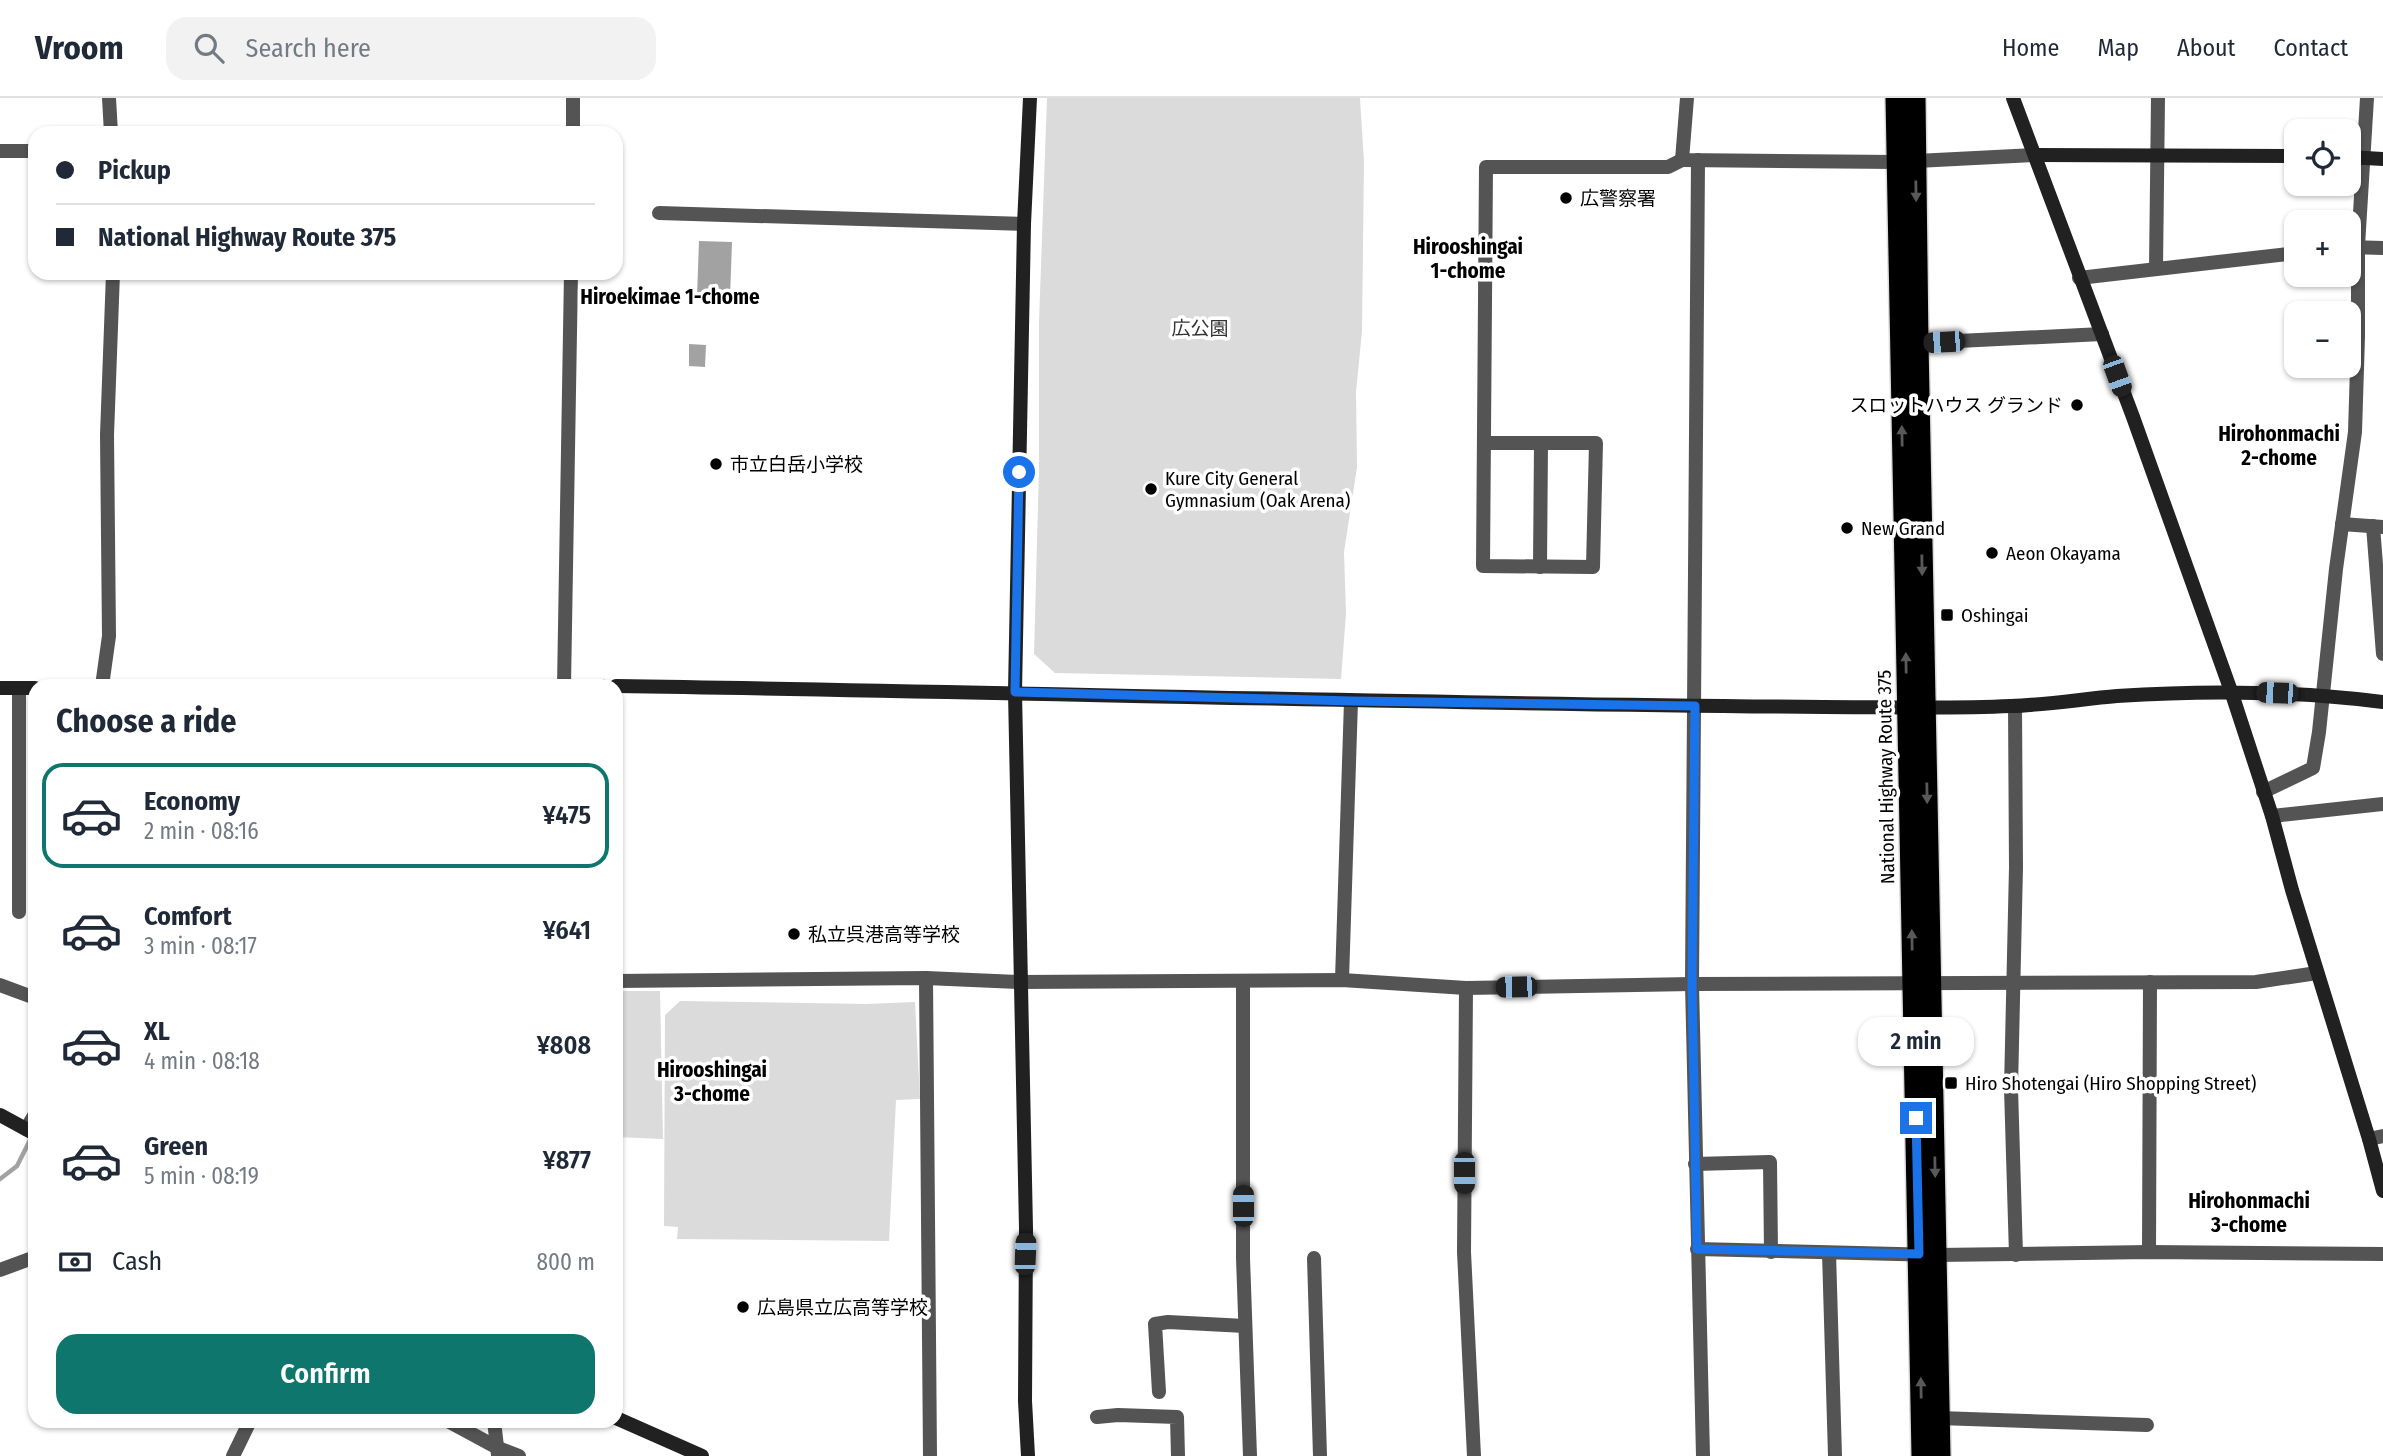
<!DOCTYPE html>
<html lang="en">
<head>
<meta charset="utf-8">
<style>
	body { margin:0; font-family:"Fira Sans Condensed","Noto Sans JP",sans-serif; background:#f2f2f3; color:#1f2937; height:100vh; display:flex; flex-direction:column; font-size:26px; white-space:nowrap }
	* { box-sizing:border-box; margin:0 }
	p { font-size:23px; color:#747a83 }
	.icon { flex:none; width:38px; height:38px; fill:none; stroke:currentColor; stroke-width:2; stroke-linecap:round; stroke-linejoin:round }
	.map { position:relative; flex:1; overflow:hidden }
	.side { position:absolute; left:28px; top:581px; width:595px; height:749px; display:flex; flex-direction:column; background:#fff; border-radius:21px; box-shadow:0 2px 5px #0004 }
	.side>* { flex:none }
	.top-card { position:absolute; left:28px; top:28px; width:595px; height:154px; border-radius:21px; box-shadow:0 2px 5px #0004; display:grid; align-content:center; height:154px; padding:0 28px; background:#fff }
	.fabs { position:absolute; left:2284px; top:21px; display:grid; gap:14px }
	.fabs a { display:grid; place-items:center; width:77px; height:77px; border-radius:14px; background:#fff; box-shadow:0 2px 5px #0004; font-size:35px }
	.end { position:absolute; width:32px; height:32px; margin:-16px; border:9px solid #1a73e8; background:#fff; box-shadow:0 0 0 4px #fff }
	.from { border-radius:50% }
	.bubble { position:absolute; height:49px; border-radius:21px; background:#fff; box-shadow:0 2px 5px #0004; font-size:23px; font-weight:600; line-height:49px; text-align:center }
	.car { position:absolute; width:21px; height:42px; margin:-21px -10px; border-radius:9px; box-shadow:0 0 5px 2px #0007; background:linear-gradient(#222 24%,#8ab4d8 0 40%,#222 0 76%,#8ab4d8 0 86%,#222 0) }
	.top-card b { display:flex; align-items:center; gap:24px; height:66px; font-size:26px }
	.top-card b+b { border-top:2px solid #e0e1e3 }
	.top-card i { width:18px; height:18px; background:#1f2937 }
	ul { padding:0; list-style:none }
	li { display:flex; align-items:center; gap:21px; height:105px; margin:0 14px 10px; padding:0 14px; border:4px solid transparent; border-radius:21px }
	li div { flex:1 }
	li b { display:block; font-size:26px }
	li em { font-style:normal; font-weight:600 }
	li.selected { border-color:#0f766e }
	li>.icon { width:63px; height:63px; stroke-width:1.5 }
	h2 { padding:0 28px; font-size:32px; line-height:84px }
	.pay { display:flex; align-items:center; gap:18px; height:77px; padding:0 28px; font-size:26px }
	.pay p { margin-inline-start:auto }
	.primary-button { display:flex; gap:14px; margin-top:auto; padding:14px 28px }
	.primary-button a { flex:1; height:80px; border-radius:21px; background:#0f766e; color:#fff; font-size:28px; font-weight:600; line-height:80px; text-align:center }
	header { display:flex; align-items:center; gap:42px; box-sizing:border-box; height:98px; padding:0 35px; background:#fff; border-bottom:2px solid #e0e1e3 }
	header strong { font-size:33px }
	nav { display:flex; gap:38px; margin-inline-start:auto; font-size:24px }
	.search { width:490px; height:63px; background:#f2f2f3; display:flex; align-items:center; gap:18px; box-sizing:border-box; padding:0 24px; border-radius:21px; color:#747a83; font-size:26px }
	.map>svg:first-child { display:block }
	.green { fill:#dbdbdb }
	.water { fill:#a2a2a2 }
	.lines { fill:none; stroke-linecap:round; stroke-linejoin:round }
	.stream { stroke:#a2a2a2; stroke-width:4.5 }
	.highway-casing { stroke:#dbdbdb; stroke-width:24 }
	.street { stroke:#545454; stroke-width:14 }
	.secondary { stroke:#212121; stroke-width:14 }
	.highway { stroke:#000; stroke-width:21 }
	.oneway { fill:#595959 }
	.route { stroke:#1a73e8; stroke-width:9 }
	.poi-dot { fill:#000; stroke:#fff; stroke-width:2.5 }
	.labels { text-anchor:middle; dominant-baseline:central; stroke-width:7; stroke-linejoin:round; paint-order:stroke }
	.poi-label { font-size:19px; fill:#000; stroke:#fff; text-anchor:start }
	.park-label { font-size:19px; fill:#323232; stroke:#fff }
	.street-label { font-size:19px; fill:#000; stroke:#fff }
	.neighbourhood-label { font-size:21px; font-weight:bold; fill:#000; stroke:#fff }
</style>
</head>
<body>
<header>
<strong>Vroom</strong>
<div class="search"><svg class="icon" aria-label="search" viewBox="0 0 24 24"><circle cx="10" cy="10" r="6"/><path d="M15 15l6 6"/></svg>Search here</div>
<nav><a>Home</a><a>Map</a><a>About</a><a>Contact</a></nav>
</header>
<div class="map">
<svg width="2383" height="1358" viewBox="0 0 2383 1358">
	<rect width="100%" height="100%" fill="#fff"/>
	<g class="green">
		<path d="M 1047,0 L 1360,0 L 1364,64 L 1362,233 L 1356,294 L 1357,369 L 1344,454 L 1346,516 L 1341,581 L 1055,575 L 1034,556 L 1039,370 L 1039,224 Z"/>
		<path d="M 616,893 L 660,893 L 663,1041 L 616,1039 Z"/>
		<path d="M 680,903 L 867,906 L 915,904 L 920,1001 L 896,1002 L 889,1143 L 677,1141 L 678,1129 L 664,1128 L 665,917 Z"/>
	</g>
	<g class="water">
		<path d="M 699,143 L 732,144 L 730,200 L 697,199 Z"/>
		<path d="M 689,246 L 706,247 L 705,269 L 689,268 Z"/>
	</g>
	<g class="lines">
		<path class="stream" d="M 0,1081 L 17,1068 L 32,1038"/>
		<g class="highway-casing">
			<g id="highway">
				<path d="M 1896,0 L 1922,1358"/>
				<path d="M 1915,0 L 1918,245 L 1940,1358"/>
			</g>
		</g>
		<g class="street">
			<path d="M 109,0 L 111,35"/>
			<path d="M 1687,0 L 1682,62 L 1897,64 L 2035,57"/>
			<path d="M 573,35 L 573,0"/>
			<path d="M 0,53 L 35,53"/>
			<path d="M 1698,62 L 1692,886 L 1703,1358"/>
			<path d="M 659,115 L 1024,126"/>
			<path d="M 2348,149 L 2383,150"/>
			<path d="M 2156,170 L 2158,0"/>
			<path d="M 2079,180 L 2296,155"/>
			<path d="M 1918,245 L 2102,236"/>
			<path d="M 1484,345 L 1596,345 L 1593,469 L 1483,468 L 1486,69 L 1668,69 L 1682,62"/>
			<path d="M 2342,426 L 2383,429"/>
			<path d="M 2373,428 L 2383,556"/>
			<path d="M 1540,469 L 1541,345"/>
			<path d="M 102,588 L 109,538 L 107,337 L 113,175"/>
			<path d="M 564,588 L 571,175"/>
			<path d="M 19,590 L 19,814"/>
			<path d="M 2015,608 L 2016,769 L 2011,990 L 2016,1157"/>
			<path d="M 2263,694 L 2313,670 L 2319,634 L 2336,471 L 2355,334 L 2358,238 L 2358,148 L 2367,0"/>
			<path d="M 2272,718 L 2383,706"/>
			<path d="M 926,880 L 930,1358"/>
			<path d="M 1342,882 L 1351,603"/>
			<path d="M 616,883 L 926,880 L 1020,884 L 1342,882 L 1466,890 L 1692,886 L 2256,884 L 2317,875"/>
			<path d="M 1243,883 L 1243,1160 L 1250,1358"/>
			<path d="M 0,887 L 35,900"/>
			<path d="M 1466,890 L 1464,1154 L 1474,1358"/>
			<path d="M 26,1031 L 35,1016"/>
			<path d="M 2369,1041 L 2383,1038"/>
			<path d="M 1695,1066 L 1770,1064 L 1771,1154"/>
			<path d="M 1697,1151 L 1937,1157 L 2149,1154 L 2383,1156"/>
			<path d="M 2149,1154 L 2150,884"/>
			<path d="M 1829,1155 L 1835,1358"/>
			<path d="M 1314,1160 L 1320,1358"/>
			<path d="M 0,1172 L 35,1159"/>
			<path d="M 1159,1294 L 1155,1226 L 1168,1224 L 1245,1228"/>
			<path d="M 1097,1319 L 1118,1317 L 1177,1319 L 1178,1358"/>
			<path d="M 1939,1320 L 2147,1327"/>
			<path d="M 448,1323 L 498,1350 L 519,1358"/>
			<path d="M 494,1323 L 498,1357"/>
			<path d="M 233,1358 L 250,1323"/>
		</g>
		<g class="secondary">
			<path d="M 2013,0 L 2133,319 L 2231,593 L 2272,718 L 2292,792 L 2369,1041 L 2383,1093"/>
			<path d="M 2035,57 L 2296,58"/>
			<path d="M 2348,59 L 2383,61"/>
			<path d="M 511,588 L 602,588"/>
			<path d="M 616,588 C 1019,594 1421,606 1824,609 C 1886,609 1949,611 2011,608 C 2046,607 2082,601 2117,598 C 2206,592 2294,593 2383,604"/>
			<path d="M 0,590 L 35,590"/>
			<path d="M 0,1017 L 35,1036"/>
			<path d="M 616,1320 L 702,1358"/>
			<path d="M 1028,1358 L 1025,1303 L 1026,1131 L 1015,594 L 1024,126 L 1030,0"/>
		</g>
		<use href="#highway" class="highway"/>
	</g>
	<defs><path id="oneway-solid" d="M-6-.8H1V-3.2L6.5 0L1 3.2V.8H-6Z" transform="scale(1.75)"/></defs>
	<g class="oneway">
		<use href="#oneway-solid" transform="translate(1916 93) rotate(89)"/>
		<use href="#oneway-solid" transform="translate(1902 338) rotate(-91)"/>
		<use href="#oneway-solid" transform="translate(1922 467) rotate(89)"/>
		<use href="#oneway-solid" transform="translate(1906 565) rotate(-91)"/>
		<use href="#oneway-solid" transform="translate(1927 695) rotate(89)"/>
		<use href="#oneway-solid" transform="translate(1912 842) rotate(-91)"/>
		<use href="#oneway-solid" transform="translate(1935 1069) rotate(89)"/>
		<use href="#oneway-solid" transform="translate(1921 1290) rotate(-91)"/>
	</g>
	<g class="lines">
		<path class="route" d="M 1019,374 L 1015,594 L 1351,603 L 1695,608 L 1692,886 L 1697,1151 L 1919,1156 L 1916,1020"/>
	</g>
	<g class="poi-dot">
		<circle cx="1566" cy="100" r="7"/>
		<circle cx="2077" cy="307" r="7"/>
		<circle cx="716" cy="366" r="7"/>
		<circle cx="1151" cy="391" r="7"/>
		<circle cx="1847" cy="430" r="7"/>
		<circle cx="1992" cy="455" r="7"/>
		<rect x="1940" y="510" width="14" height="14" rx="3.5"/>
		<circle cx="794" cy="836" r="7"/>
		<rect x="1944" y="978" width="14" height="14" rx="3.5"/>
		<circle cx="743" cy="1209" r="7"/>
	</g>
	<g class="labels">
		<g class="poi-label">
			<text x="1580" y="100">広警察署</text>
			<text x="2063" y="307" text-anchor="end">スロットハウス グランド</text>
			<text x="730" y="366">市立白岳小学校</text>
			<text x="1165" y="380">Kure City General<tspan x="1165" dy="22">Gymnasium (Oak Arena)</tspan></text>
			<text x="1861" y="430">New Grand</text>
			<text x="2006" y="455">Aeon Okayama</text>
			<text x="1961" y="517">Oshingai</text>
			<text x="808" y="836">私立呉港高等学校</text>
			<text x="1965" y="985">Hiro Shotengai (Hiro Shopping Street)</text>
			<text x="757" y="1209">広島県立広高等学校</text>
		</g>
		<g class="park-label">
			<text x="1200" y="230">広公園</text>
		</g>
		<g class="street-label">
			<text transform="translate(1886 679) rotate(-91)">National Highway Route 375</text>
		</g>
		<g class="neighbourhood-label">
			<text x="1468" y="149">Hirooshingai<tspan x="1468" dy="24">1-chome</tspan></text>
			<text x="670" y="199">Hiroekimae 1-chome</text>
			<text x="2279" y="336">Hirohonmachi<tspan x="2279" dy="24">2-chome</tspan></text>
			<text x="712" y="972">Hirooshingai<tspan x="712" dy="24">3-chome</tspan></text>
			<text x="2249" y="1103">Hirohonmachi<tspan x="2249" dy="24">3-chome</tspan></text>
		</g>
	</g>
</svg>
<div class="fabs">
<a><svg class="icon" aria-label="locate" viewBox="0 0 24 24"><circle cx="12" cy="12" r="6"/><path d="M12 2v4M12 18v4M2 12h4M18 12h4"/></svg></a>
<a>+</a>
<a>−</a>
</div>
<i class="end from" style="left:1019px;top:374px"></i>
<i class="end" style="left:1916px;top:1020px"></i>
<div class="bubble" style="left:1858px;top:919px;width:116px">2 min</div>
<i class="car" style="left:1944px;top:244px;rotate:267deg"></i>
<i class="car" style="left:2117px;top:278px;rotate:160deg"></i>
<i class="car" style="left:2277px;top:595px;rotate:272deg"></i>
<i class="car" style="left:1516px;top:889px;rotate:269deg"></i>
<i class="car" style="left:1464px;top:1075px;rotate:180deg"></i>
<i class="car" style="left:1243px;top:1108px;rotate:0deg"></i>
<i class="car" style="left:1025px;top:1156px;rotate:2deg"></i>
<div class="top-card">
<b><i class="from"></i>Pickup</b>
<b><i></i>National Highway Route 375</b>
</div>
<section class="side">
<h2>Choose a ride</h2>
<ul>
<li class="selected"><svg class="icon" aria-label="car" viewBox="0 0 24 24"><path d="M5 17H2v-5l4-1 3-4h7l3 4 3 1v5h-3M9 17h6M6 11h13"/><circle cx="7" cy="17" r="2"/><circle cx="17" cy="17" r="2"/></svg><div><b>Economy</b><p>2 min · 08:16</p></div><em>¥475</em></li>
<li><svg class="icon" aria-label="car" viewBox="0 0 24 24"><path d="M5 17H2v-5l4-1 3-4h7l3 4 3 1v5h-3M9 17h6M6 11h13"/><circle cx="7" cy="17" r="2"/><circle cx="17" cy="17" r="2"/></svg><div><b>Comfort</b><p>3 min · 08:17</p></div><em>¥641</em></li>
<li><svg class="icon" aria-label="car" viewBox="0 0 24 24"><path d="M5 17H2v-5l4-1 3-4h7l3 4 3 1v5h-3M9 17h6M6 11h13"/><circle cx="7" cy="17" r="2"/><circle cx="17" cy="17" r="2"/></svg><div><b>XL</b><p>4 min · 08:18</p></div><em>¥808</em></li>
<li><svg class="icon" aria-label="car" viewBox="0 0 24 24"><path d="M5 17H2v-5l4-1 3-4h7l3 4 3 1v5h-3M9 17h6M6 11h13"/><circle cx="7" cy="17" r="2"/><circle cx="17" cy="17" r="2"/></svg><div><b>Green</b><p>5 min · 08:19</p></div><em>¥877</em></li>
</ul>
<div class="pay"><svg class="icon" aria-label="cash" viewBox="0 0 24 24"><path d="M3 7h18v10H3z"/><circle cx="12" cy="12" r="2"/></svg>Cash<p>800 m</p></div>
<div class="primary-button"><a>Confirm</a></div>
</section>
</div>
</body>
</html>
